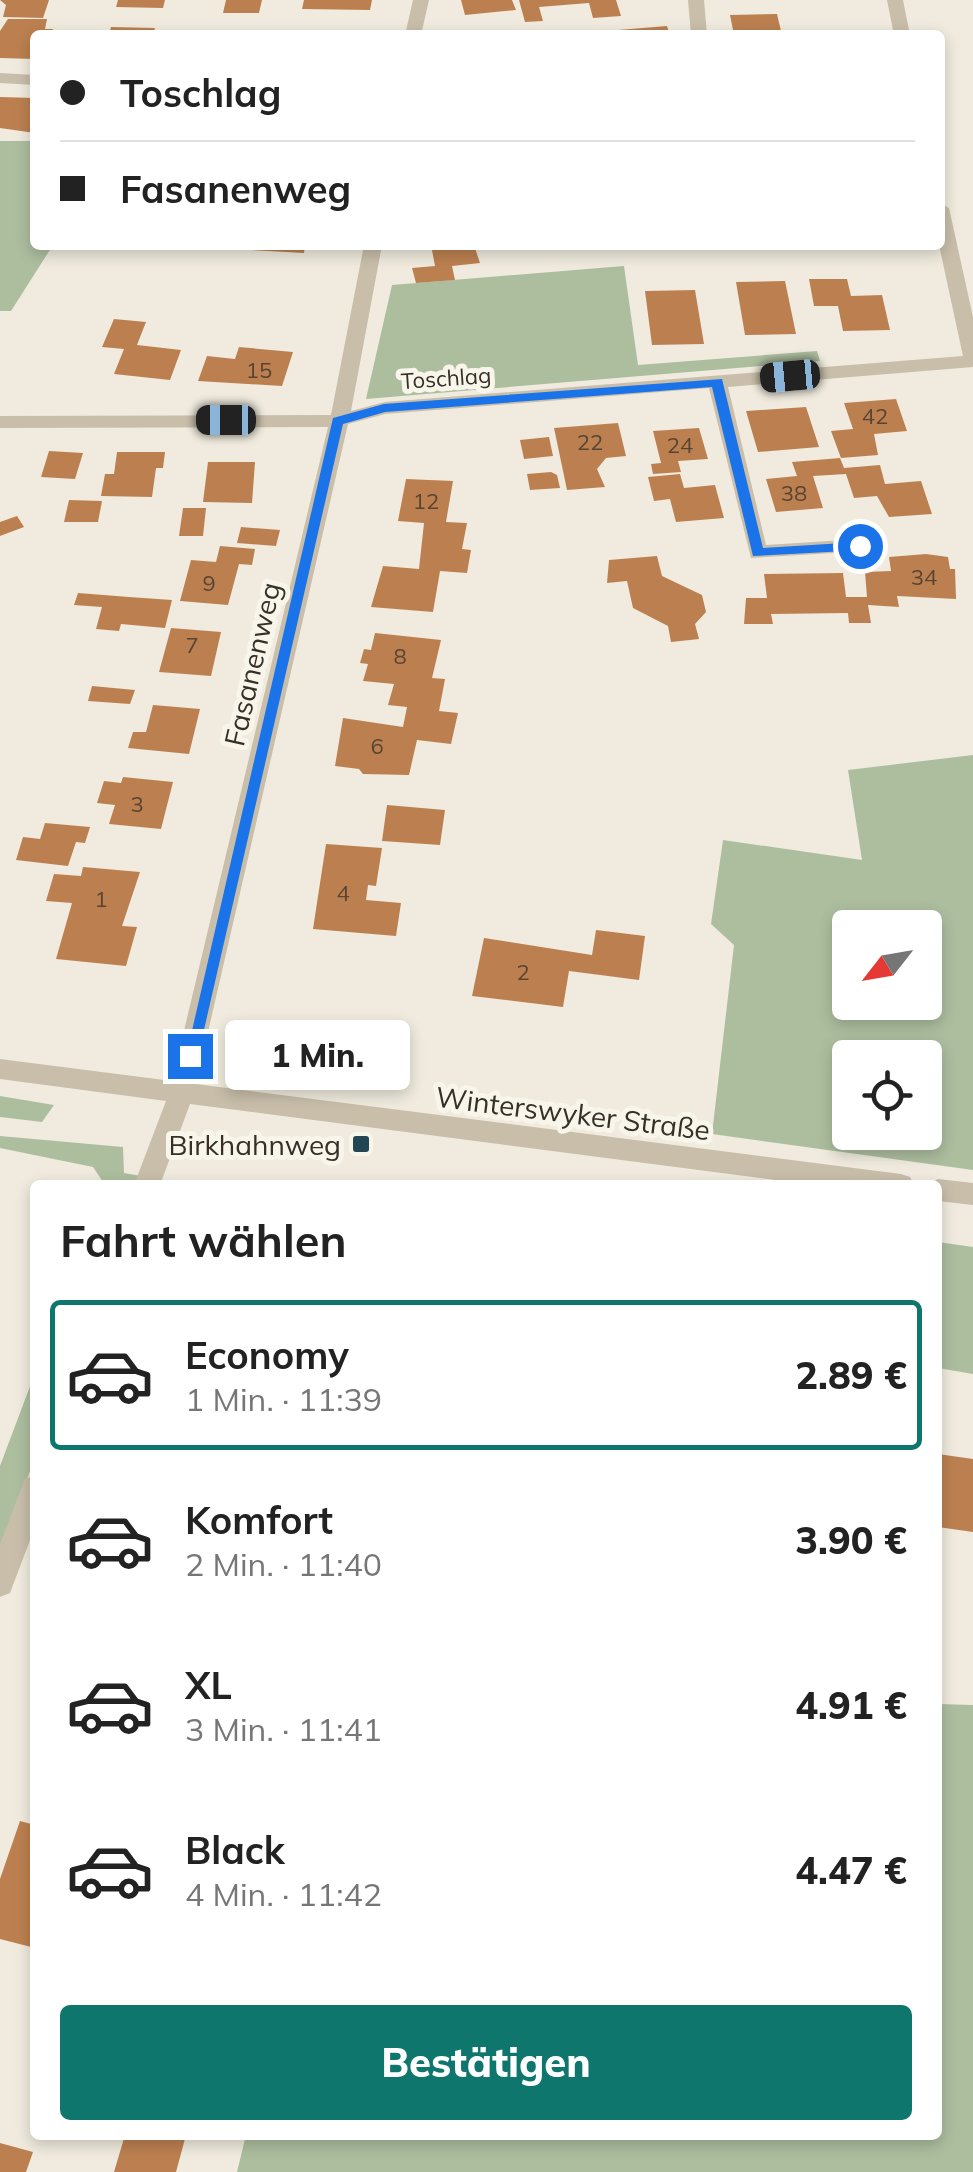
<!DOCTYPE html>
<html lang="de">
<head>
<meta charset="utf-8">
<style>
	body { margin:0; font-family:Mulish,sans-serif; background:#f6f6f6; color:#222; height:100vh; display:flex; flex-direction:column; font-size:38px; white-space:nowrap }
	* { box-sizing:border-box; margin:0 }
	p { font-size:32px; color:#767676 }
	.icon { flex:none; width:55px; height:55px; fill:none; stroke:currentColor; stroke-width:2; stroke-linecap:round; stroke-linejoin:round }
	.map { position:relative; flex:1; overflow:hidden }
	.side { position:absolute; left:30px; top:1180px; width:912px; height:960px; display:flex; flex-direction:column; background:#fff; border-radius:10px; box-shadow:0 5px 15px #0003 }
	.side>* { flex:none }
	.top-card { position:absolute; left:30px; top:30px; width:915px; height:220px; border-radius:10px; box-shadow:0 5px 15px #0003; display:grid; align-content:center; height:220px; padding:0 30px; background:#fff }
	.needle { width:65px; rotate:239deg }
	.fabs { position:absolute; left:832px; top:910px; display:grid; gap:20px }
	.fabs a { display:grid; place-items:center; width:110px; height:110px; border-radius:10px; background:#fff; box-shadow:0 5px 15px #0003; font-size:50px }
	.end { position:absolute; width:45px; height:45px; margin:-22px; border:12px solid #1a73e8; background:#fff; box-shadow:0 0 0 5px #fff }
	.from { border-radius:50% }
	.bubble { position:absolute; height:70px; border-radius:10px; background:#fff; box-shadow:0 5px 15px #0003; font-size:32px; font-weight:800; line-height:70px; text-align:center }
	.car { position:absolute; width:30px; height:60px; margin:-30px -15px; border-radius:12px; box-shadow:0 0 8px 2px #0007; background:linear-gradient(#222 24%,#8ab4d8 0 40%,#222 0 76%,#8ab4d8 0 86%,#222 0) }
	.top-card b { display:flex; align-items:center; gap:35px; height:95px; font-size:38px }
	.top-card b+b { border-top:2px solid #e0e0e0 }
	.top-card i { width:25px; height:25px; background:#222 }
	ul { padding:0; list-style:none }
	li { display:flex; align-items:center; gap:30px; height:150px; margin:0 20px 15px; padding:0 10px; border:5px solid transparent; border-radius:10px }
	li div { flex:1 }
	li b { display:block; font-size:38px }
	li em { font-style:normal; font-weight:800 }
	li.selected { border-color:#0f766e }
	li>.icon { width:90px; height:90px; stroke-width:1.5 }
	h2 { padding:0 30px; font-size:45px; line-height:120px }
	.cta { display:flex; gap:20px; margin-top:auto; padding:20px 30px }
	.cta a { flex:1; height:115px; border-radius:10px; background:#0f766e; color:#fff; font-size:40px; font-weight:800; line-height:115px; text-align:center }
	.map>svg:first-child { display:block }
	.green { fill:#adbe9f; fill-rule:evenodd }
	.building { fill:#bc8050 }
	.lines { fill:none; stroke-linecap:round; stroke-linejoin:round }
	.minor { fill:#c8beaa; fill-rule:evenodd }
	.route { fill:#1a73e8 }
	.poi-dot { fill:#224654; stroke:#f8f5ea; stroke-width:4 }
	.labels { text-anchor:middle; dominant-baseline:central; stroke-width:10; stroke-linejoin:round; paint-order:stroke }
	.number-label { font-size:22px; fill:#584433 }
	.far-street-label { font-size:22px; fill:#363029; stroke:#f8f5ea }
	.street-label { font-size:28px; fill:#363029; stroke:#f8f5ea }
	.poi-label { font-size:28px; fill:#363029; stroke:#f8f5ea; text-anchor:end }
</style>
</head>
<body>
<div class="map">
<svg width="973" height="2172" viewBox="0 0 973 2172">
	<rect width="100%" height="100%" fill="#f0ebde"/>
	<g class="green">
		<path d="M 0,141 L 35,141 L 35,245 L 53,245 L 11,311 L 0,311 Z"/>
		<path d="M 624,266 L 638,365 L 817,351 L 820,361 L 366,399 L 392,285 Z"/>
		<path d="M 973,755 L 973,1170 L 712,1134 L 734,945 L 711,924 L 723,840 L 862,860 L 848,770 ZM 850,928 L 925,928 L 925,1002 L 850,1002 ZM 850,1058 L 925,1058 L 925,1132 L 850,1132 Z"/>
		<path d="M 0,1096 L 54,1105 L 42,1122 L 0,1117 Z"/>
		<path d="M 0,1136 L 123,1147 L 124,1173 L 141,1176 L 138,1185 L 105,1185 L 93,1167 L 0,1148 Z"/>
		<path d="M 938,1242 L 973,1247 L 973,1374 L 938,1368 Z"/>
		<path d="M 35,1373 L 35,1458 L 0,1551 L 0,1466 Z"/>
		<path d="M 938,1704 L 973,1705 L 973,2172 L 237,2172 L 246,2135 L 938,2135 Z"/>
	</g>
	<g class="building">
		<path d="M 0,0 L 49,0 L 43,18 L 3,17 L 6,5 Z"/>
		<path d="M 118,0 L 165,0 L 163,8 L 116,7 Z"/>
		<path d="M 226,0 L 262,0 L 259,13 L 223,13 Z"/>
		<path d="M 304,0 L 372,0 L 370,10 L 302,9 Z"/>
		<path d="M 461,0 L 512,0 L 516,10 L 465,15 Z"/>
		<path d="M 519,0 L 616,0 L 621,16 L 593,18 L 589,3 L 539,7 L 543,21 L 525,22 Z"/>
		<path d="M 777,14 L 782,35 L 734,35 L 730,15 Z"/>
		<path d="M 8,19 L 47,19 L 45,29 L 53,29 L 51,35 L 35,35 L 35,59 L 0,58 L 0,31 Z"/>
		<path d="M 667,26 L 670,35 L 619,35 L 618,30 Z"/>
		<path d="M 111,27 L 155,28 L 153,35 L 109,35 Z"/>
		<path d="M 0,97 L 35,98 L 35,133 L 0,128 Z"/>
		<path d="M 232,245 L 305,245 L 304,253 L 231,249 Z"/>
		<path d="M 431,245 L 474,245 L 480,263 L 452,266 L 455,280 L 416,283 L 412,268 L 435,266 Z"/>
		<path d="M 809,279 L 847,279 L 851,296 L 882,295 L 890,330 L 843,331 L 838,306 L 814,306 Z"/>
		<path d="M 785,281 L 796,334 L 745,335 L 736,282 Z"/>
		<path d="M 695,290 L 704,344 L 652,345 L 645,291 Z"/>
		<path d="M 114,319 L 146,322 L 137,345 L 181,350 L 170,380 L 114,374 L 124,349 L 102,347 Z"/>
		<path d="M 239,347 L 293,352 L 282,386 L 198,381 L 207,356 L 235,359 Z"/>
		<path d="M 896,399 L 907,431 L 874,434 L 878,455 L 841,458 L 831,431 L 853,429 L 844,403 Z"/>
		<path d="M 806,407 L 819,447 L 758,452 L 746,411 Z"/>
		<path d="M 618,423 L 626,456 L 606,458 L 597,469 L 605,487 L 567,490 L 554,428 Z"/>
		<path d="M 699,428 L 708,459 L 678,461 L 681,472 L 653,474 L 651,464 L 661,463 L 653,431 Z"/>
		<path d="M 549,437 L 553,456 L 524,459 L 520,440 Z"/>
		<path d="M 49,451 L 83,453 L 75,479 L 41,477 Z"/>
		<path d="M 117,452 L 165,452 L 163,468 L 156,468 L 152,497 L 101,496 L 105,474 L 114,474 Z"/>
		<path d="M 840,458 L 844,468 L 880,465 L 885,484 L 921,481 L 932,514 L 889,517 L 877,496 L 854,498 L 846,474 L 813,476 L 823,508 L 776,512 L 766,479 L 797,476 L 792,462 Z"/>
		<path d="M 208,462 L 255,462 L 252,503 L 203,502 Z"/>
		<path d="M 551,472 L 557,475 L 560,488 L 530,490 L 527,474 Z"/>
		<path d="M 680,474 L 684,488 L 715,485 L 724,518 L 676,522 L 670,499 L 654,501 L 648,477 Z"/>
		<path d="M 406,479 L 453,481 L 446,522 L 467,523 L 462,549 L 471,550 L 467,573 L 440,571 L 433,612 L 371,607 L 383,566 L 419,569 L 424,523 L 398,521 Z"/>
		<path d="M 69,500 L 102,501 L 98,522 L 64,522 Z"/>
		<path d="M 183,508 L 206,508 L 203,536 L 179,536 Z"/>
		<path d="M 17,516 L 24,527 L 0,536 L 0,522 Z"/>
		<path d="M 241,527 L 280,530 L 276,546 L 237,543 Z"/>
		<path d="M 220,546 L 255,549 L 252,565 L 239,564 L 228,605 L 180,601 L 191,560 L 216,562 Z"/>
		<path d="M 926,554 L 948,557 L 950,569 L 955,569 L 956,599 L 897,596 L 899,607 L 868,605 L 871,623 L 849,623 L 848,613 L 771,614 L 773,624 L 744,624 L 746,598 L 767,598 L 764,574 L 843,573 L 846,597 L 867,597 L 865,572 L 891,571 L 889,557 Z"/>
		<path d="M 657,556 L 662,576 L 702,595 L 706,612 L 695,624 L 699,639 L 671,642 L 668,626 L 633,608 L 627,581 L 607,583 L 609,560 Z"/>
		<path d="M 78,593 L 129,597 L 172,600 L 165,628 L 121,624 L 119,631 L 96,629 L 102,607 L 74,605 Z"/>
		<path d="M 171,628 L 221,632 L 211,676 L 159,672 Z"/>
		<path d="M 375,633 L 441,640 L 432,678 L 445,679 L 439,711 L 458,713 L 451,744 L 417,740 L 409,775 L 363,774 L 359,769 L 335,766 L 343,718 L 403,727 L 407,707 L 388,705 L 394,684 L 363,681 L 368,664 L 360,663 L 364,649 L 371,650 Z"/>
		<path d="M 92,686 L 135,690 L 130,704 L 88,701 Z"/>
		<path d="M 153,705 L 200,709 L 189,754 L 128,748 L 133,732 L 146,732 Z"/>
		<path d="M 123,777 L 173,782 L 161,829 L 109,824 L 115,805 L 97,803 L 104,781 L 121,783 Z"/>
		<path d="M 387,805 L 445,810 L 440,845 L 382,841 Z"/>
		<path d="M 45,823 L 90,827 L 85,843 L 76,842 L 68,866 L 16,860 L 23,837 L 40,839 Z"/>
		<path d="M 326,844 L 382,848 L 376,886 L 368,885 L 366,900 L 401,903 L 396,936 L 313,929 Z"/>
		<path d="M 83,867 L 140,872 L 122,926 L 137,927 L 126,966 L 56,959 L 72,903 L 46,901 L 54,874 L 81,876 Z"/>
		<path d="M 596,930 L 645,936 L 639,980 L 569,971 L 563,1007 L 472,996 L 484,938 L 592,955 Z"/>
		<path d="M 938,1454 L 973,1459 L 973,1532 L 938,1527 Z"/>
		<path d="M 20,1821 L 35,1825 L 35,1948 L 0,1939 L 0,1879 Z"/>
		<path d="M 125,2135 L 186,2135 L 176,2172 L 114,2172 Z"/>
		<path d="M 0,2143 L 33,2152 L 26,2172 L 0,2172 Z"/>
	</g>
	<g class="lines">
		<g class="minor">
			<path d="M 413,0 L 429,0 L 421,35 L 405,35 Z"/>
			<path d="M 688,0 L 704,0 L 707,35 L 691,35 Z"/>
			<path d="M 887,0 L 903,0 L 910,35 L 894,35 Z"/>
			<path d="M 0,73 L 35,75 L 35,85 L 0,83 Z"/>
			<path d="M 940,203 L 949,208 L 973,317 L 973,367 L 728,387 L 766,545 L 860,539 L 870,546 L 867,551 L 751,558 L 709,388 L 385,414 L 348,424 L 196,1084 L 901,1174 L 910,1177 L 914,1185 L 815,1185 L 190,1104 L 160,1185 L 134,1185 L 166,1101 L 0,1079 L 0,1059 L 172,1081 L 328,427 L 0,428 L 0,416 L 331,415 L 364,245 L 382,245 L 351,411 L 385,402 L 963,356 L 939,245 Z"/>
			<path d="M 938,1179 L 973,1183 L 973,1205 L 938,1201 L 938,1185 L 927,1185 Z"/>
			<path d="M 35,1475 L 35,1527 L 10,1593 L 0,1597 L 0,1544 L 25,1479 Z"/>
		</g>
	</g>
	<path class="route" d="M 722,379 L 763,548 L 860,542 L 865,550 L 753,556 L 712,387 L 385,412 L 343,424 L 198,1056 L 196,1061 L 185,1061 L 333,418 L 384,404 Z"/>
	<rect class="poi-dot" x="351" y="1134" width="20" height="20" rx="5"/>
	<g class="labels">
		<g class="number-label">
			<text x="259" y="370">15</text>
			<text x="875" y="416">42</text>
			<text x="590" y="442">22</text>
			<text x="680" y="445">24</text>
			<text x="794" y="493">38</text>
			<text x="426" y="501">12</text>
			<text x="924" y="577">34</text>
			<text x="209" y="583">9</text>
			<text x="192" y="645">7</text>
			<text x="400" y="656">8</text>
			<text x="377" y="746">6</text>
			<text x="137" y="804">3</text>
			<text x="343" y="893">4</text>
			<text x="101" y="899">1</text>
			<text x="523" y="972">2</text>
		</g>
		<g class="far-street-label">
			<text transform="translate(446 378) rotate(-4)">Toschlag</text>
		</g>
		<g class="street-label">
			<text transform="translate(252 664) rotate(-77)">Fasanenweg</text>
			<text transform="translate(573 1113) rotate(7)">Winterswyker Straße</text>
		</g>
		<g class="poi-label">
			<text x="341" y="1144">Birkhahnweg</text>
		</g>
	</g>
</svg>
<div class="fabs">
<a><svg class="needle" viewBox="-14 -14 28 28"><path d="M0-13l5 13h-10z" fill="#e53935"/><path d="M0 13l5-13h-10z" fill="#767676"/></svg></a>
<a><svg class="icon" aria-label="locate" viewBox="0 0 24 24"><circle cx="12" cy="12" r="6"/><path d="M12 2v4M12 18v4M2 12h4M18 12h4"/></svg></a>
</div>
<i class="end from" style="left:860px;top:546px"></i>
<i class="end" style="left:190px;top:1056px"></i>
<div class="bubble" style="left:225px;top:1020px;width:185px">1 Min.</div>
<i class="car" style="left:790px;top:376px;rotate:265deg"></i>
<i class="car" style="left:226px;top:420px;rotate:270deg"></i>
<div class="top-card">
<b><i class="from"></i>Toschlag</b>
<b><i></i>Fasanenweg</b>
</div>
<section class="side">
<h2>Fahrt wählen</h2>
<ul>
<li class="selected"><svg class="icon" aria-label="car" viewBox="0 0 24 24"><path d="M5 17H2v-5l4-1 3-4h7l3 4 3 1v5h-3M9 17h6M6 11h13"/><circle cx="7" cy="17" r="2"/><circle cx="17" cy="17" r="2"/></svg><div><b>Economy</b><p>1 Min. · 11:39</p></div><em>2.89 €</em></li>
<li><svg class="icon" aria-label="car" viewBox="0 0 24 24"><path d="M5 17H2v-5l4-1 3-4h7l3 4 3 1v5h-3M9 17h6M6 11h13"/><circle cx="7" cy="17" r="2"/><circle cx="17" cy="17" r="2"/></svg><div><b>Komfort</b><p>2 Min. · 11:40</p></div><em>3.90 €</em></li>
<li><svg class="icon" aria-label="car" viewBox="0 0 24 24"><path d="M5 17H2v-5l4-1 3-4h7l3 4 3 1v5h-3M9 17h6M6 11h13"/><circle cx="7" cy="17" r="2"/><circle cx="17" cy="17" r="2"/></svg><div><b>XL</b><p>3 Min. · 11:41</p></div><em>4.91 €</em></li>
<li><svg class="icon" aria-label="car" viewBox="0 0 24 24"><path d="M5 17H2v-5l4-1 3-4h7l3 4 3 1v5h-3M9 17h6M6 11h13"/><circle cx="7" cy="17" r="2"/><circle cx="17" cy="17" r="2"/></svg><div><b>Black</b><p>4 Min. · 11:42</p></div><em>4.47 €</em></li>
</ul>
<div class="cta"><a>Bestätigen</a></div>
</section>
</div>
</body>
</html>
